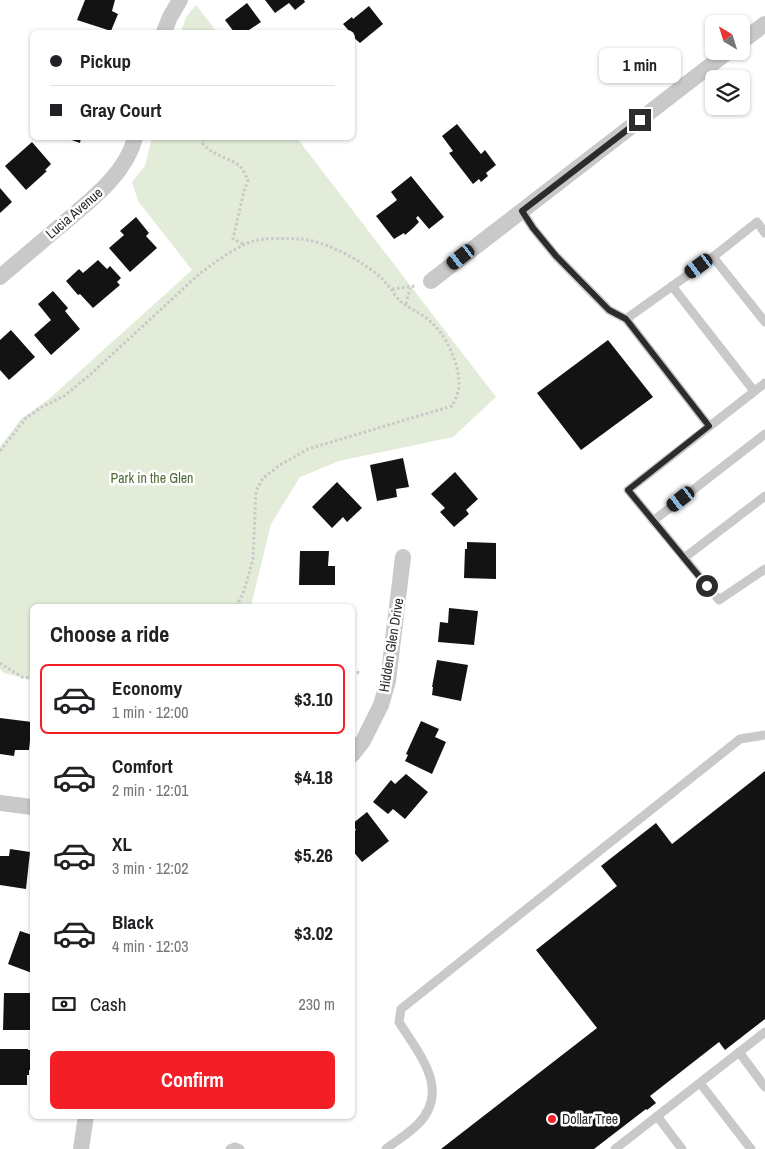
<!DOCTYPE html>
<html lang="en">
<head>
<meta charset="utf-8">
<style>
	body { margin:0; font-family:"Archivo Narrow",sans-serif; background:#f6f6f6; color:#202124; height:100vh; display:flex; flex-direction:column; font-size:19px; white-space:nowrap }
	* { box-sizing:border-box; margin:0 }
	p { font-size:16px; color:#757577 }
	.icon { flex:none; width:28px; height:28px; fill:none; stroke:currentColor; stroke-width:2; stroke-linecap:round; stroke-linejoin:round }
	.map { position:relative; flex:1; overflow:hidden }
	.details { position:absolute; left:30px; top:604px; width:325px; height:515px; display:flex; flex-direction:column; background:#fff; border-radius:8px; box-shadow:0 1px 4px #0004 }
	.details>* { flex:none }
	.hud { position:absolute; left:30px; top:30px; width:325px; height:110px; border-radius:8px; box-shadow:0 1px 4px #0004; display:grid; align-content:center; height:110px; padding:0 20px; background:#fff }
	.needle { width:32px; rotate:322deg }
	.buttons { position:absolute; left:705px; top:15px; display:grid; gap:10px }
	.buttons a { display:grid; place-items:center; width:45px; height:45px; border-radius:8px; background:#fff; box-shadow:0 1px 4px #0004; font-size:25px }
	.end { position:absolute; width:22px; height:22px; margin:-11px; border:6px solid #2c2c2c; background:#fff; box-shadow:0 0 0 2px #fff }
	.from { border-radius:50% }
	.bubble { position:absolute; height:35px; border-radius:8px; background:#fff; box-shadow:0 1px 4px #0004; font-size:16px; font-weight:700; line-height:35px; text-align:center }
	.car { position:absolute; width:15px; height:30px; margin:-15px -8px; border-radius:6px; box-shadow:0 0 4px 1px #0007; background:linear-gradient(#222 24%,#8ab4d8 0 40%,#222 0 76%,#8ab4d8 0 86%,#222 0) }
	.hud b { display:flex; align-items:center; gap:18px; height:48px; font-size:19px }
	.hud b+b { border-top:1px solid #e0e0e0 }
	.hud i { width:12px; height:12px; background:#202124 }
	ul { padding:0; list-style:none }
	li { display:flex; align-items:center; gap:15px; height:70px; margin:0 10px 8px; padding:0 10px; border:2px solid transparent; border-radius:8px }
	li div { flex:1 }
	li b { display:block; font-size:19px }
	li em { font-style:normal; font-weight:700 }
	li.selected { border-color:#f41e27 }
	li>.icon { width:45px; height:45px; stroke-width:1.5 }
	h2 { padding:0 20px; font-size:22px; line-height:60px }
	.pay { display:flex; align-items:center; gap:12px; height:55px; padding:0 20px; font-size:19px }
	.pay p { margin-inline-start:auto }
	.button { display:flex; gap:10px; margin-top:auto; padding:10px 20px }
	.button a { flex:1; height:58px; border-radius:8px; background:#f41e27; color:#fff; font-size:20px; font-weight:700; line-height:58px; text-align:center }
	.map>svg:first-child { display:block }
	.green { fill:#e2ecd8 }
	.building { fill:#131313 }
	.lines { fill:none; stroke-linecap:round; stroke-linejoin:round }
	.path { stroke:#c9c9c9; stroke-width:3; stroke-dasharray:2.5 2.5; stroke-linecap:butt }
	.service { stroke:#c9c9c9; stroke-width:9 }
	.minor { stroke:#c9c9c9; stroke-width:16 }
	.route { stroke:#2c2c2c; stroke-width:6 }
	.poi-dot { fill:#f41e27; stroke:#fff; stroke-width:2 }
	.labels { text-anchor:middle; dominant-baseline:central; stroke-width:5; stroke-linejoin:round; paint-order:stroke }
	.street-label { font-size:14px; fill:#2c2c2c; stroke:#fff }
	.park-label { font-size:14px; fill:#4e6b37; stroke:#fff }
	.poi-label { font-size:14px; fill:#2c2c2c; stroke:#fff; text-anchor:start }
</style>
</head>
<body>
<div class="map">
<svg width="765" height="1149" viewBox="0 0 765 1149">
	<rect width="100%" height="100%" fill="#fff"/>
	<g class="green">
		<path d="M 196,5 L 217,32 L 181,32 L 186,17 Z"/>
		<path d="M 152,138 L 297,138 L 496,397 L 453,437 L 339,461 L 300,477 L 271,524 L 251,606 L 32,606 L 32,680 L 4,673 L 0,669 L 0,447 L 21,419 L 49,399 L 192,270 L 138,201 L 132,182 L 145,166 Z"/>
	</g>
	<g class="building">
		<path d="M 85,0 L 115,0 L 112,11 L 118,14 L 111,31 L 77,20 Z"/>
		<path d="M 265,0 L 304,0 L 305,2 L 295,10 L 289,3 L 275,13 Z"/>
		<path d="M 247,3 L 261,22 L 246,32 L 234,32 L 225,20 Z"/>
		<path d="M 369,6 L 383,24 L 360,43 L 352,36 L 352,32 L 350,32 L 343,24 L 352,17 L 353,19 Z"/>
		<path d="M 457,124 L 481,154 L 485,150 L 496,165 L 486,173 L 488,176 L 481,182 L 479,179 L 473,184 L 449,153 L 453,151 L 442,136 Z"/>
		<path d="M 66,138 L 81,138 L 80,143 Z"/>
		<path d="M 32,142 L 51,164 L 45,170 L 47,171 L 26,190 L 5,166 Z"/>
		<path d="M 411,176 L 444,217 L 429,229 L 418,216 L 416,218 L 419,222 L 412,229 L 405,235 L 404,233 L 394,239 L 376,216 L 397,200 L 391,192 Z"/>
		<path d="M 0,188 L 12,202 L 0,213 Z"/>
		<path d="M 136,217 L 149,233 L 146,236 L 157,248 L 130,272 L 109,248 L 124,235 L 120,231 Z"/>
		<path d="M 98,260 L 107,269 L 110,266 L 121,278 L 117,282 L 120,285 L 93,308 L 80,294 L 78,295 L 66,281 L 79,269 L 83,273 Z"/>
		<path d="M 53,291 L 68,308 L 65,311 L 80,329 L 51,355 L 34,335 L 51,320 L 38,304 Z"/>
		<path d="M 11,330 L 35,357 L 9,380 L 0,370 L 0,340 Z"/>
		<path d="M 608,340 L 653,397 L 581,450 L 537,393 Z"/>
		<path d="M 403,458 L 409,487 L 396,489 L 397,497 L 377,501 L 370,465 Z"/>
		<path d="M 455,472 L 478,499 L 466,510 L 469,514 L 454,527 L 440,512 L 445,508 L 431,494 Z"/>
		<path d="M 337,482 L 362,508 L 347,522 L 343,517 L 332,528 L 312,507 Z"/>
		<path d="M 467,542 L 496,543 L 496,579 L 464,578 L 465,549 L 467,549 Z"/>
		<path d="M 300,551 L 329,551 L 328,566 L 335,566 L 335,585 L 299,585 Z"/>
		<path d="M 449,608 L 478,611 L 474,645 L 438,642 L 440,622 L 448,623 Z"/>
		<path d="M 437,660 L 468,665 L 461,701 L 432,695 L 433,687 L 432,687 Z"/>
		<path d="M 0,718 L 32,722 L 29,750 L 15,750 L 14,756 L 0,754 Z"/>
		<path d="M 421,721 L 439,729 L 435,737 L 446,742 L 432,774 L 405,761 L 408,755 L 406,754 Z"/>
		<path d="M 765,771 L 765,1019 L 725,1050 L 719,1042 L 650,1096 L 656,1103 L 647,1110 L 646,1109 L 594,1149 L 441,1149 L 597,1028 L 536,950 L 617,886 L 601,866 L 656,823 L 672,844 Z"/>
		<path d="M 406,774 L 428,792 L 405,819 L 393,809 L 388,814 L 373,802 L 391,780 L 395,784 Z"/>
		<path d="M 367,812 L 389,841 L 362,862 L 352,850 L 352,833 L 356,830 L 352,824 Z"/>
		<path d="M 10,849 L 30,852 L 26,889 L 0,885 L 0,856 L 9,856 Z"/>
		<path d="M 20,931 L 32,935 L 32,973 L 8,964 Z"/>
		<path d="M 4,993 L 32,993 L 32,1030 L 3,1030 Z"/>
		<path d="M 0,1049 L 28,1049 L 28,1050 L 32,1050 L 32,1070 L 29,1070 L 29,1075 L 27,1075 L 27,1085 L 0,1085 Z"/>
	</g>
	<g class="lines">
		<g class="path">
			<path d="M 204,138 L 203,144 C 212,155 228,157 240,166 C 243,169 246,176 248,180 L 244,191 L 233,239 L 245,245"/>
			<path d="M 392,289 L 415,286"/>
			<path d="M 406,304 L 410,288"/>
			<path d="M 0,451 L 26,418 L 42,407 L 64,396 L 91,374 L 198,275 C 211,265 237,246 253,241 C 262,238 288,238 299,239 C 325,240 368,263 386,283 C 391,288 395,296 400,301 C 410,309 423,314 432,323 C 447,337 459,363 459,385 C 459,392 455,400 452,406 L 308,449 L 280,465 L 263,478 L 256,491 L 253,559 L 243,594 L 236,606"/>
			<path d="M 0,663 L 22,677 L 32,678"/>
			<path d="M 352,671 L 360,673"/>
		</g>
		<g class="service">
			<path d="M 522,211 L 533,228 L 556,256 L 609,310 L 626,319 L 709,426"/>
			<path d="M 713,257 L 765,322"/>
			<path d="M 672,286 L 754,391"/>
			<path d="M 626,319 L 713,257 L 757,222 L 765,233"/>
			<path d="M 765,383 L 628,490 L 719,600 L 765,569"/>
			<path d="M 653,521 L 765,434"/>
			<path d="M 684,558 L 765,496"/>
			<path d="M 739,1052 L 765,1087"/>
			<path d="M 700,1083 L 751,1149"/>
			<path d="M 657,1116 L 682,1149"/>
			<path d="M 230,1149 L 235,1147 L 240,1149"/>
			<path d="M 386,1149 C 396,1141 408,1134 417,1125 C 452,1091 419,1054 399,1022 L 401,1009 L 740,739 L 765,735"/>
			<path d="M 615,1149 L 765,1032"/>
		</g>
		<g class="minor">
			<path d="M 164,32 L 170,17 L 180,0"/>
			<path d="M 741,42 L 765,24"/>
			<path d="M 0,277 C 20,260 39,244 59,227 C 88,202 125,176 135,138"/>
			<path d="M 431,281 L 729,51"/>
			<path d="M 352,755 L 363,741 L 381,705 L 388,681 L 403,557"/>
			<path d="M 0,803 L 32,807"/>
			<path d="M 81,1149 L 86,1116"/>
		</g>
	</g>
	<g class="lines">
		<path class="route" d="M 640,120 L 522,211 L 533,228 L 556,256 L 609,310 L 626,319 L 709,426 L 628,490 L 707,586"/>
	</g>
	<circle class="poi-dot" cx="552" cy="1119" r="5"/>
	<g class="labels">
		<g class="street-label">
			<text transform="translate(74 213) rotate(-41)">Lucia Avenue</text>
			<text transform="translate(391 645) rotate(-81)">Hidden Glen Drive</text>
		</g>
		<g class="park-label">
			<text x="152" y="478">Park in the Glen</text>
		</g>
		<g class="poi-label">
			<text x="562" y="1119">Dollar Tree</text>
		</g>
	</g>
</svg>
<div class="buttons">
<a><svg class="needle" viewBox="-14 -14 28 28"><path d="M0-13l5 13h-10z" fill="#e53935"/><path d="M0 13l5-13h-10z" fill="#757577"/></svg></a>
<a><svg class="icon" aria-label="layers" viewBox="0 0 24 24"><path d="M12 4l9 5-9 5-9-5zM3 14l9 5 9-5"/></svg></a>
</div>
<i class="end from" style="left:707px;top:586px"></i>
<i class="end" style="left:640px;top:120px"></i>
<div class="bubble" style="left:599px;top:48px;width:82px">1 min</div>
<i class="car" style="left:461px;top:257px;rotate:232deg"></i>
<i class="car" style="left:699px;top:266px;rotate:234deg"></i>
<i class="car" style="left:681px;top:499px;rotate:232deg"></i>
<div class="hud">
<b><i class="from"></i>Pickup</b>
<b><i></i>Gray Court</b>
</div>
<section class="details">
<h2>Choose a ride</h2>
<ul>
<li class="selected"><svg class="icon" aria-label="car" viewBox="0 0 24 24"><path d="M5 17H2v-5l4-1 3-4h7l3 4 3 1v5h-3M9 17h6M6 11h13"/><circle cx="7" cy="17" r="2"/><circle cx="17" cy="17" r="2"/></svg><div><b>Economy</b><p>1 min · 12:00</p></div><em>$3.10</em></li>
<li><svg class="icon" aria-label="car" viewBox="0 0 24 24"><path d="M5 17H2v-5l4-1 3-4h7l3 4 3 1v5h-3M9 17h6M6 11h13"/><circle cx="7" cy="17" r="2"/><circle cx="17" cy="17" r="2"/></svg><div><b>Comfort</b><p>2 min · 12:01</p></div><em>$4.18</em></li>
<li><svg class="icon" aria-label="car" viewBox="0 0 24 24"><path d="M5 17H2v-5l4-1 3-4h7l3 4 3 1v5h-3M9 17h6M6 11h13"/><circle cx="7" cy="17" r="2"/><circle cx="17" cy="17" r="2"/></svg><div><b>XL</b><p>3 min · 12:02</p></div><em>$5.26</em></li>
<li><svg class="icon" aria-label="car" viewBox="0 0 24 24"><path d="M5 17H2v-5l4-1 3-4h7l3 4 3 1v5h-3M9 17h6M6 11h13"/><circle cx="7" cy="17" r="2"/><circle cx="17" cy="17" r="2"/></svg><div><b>Black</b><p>4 min · 12:03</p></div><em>$3.02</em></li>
</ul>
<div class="pay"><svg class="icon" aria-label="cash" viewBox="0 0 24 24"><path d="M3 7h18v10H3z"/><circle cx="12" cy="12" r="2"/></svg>Cash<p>230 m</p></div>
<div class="button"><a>Confirm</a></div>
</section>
</div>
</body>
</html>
